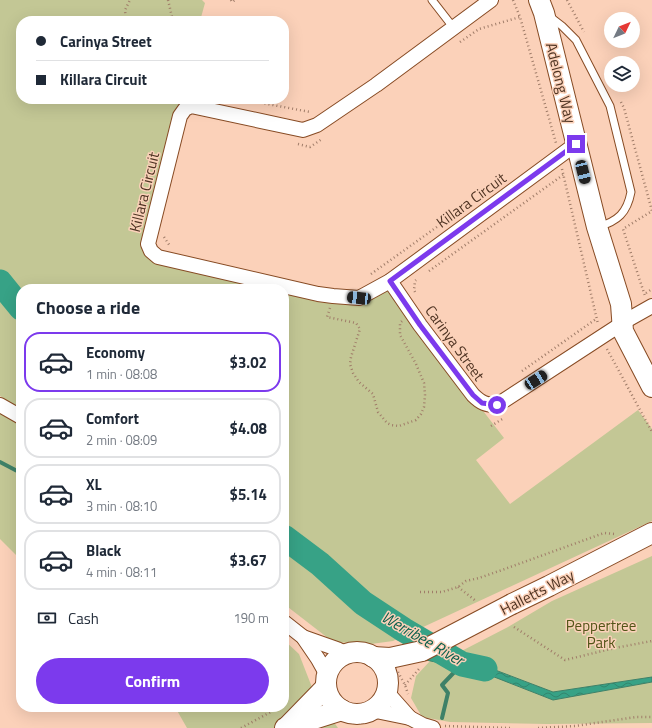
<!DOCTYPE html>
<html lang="en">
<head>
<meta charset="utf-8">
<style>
	body { margin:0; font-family:"Titillium Web",sans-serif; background:#f2f2f3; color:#1f2937; height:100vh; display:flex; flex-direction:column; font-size:15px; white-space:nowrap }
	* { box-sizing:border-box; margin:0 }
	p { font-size:13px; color:#747a83 }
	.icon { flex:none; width:22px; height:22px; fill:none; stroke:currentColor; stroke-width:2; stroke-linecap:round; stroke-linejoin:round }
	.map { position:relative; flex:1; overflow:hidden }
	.sheet { position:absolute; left:16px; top:284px; width:273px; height:428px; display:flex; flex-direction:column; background:#fff; border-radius:16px; box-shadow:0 4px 16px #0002 }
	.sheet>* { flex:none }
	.guide { position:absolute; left:16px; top:16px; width:273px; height:88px; border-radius:16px; box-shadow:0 4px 16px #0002; display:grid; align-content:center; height:88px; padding:0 20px; background:#fff }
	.needle { width:26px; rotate:47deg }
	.tools { position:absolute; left:604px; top:12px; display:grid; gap:8px }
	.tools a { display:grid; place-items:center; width:36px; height:36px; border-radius:50%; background:#fff; box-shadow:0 4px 16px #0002; font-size:20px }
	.end { position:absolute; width:18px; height:18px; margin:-9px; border:5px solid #7c3aed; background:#fff; box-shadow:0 0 0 2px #fff }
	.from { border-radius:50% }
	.car { position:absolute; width:12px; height:24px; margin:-12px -6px; border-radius:5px; box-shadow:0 0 3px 1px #0007; background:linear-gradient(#222 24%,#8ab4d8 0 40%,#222 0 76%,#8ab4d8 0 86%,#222 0) }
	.guide b { display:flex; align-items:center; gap:14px; height:38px; font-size:15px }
	.guide b+b { border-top:1px solid #e0e1e3 }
	.guide i { width:10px; height:10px; background:#1f2937 }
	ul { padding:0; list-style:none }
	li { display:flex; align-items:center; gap:12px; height:60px; margin:0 8px 6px; padding:0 12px; border:2px solid #e0e1e3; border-radius:16px }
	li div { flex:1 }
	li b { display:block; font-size:15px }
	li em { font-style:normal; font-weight:700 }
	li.on { border-color:#7c3aed }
	li>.icon { width:36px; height:36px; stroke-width:1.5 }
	h2 { padding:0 20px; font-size:18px; line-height:48px }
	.pay { display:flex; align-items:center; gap:10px; height:44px; padding:0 20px; font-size:15px }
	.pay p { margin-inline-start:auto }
	.action { display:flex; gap:8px; margin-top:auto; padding:8px 20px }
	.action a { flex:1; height:46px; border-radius:24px; background:#7c3aed; color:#fff; font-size:16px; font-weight:700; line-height:46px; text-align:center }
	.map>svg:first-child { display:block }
	.green { fill:#c3c795 }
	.water { fill:url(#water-waves); stroke:#3e8168 }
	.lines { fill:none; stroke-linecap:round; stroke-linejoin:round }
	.stream { stroke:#3e8168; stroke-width:4 }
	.river { stroke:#37a286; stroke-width:25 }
	.lane-casing { stroke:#874b24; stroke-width:9 }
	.street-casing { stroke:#874b24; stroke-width:16 }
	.secondary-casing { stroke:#874b24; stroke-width:22 }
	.path { stroke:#a07d69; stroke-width:2.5; stroke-dasharray:1 3; stroke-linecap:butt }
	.lane { stroke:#fff; stroke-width:7 }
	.street { stroke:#fff; stroke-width:14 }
	.secondary { stroke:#fff; stroke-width:20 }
	.secondary-bridge-casing { stroke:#874b24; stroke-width:22; stroke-linecap:butt }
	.secondary-bridge { stroke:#fff; stroke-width:20 }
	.route { stroke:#7c3aed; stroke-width:5 }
	.labels { text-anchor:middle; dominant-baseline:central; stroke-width:3; stroke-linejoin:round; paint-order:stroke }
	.street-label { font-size:15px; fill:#4e3322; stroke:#fbd1b9 }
	.park-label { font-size:15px; fill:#525518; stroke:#fbd1b9 }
	.water-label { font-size:16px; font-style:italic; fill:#0b604d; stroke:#fbd1b9 }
</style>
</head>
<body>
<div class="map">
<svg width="652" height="728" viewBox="0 0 652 728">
	<defs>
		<pattern id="water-waves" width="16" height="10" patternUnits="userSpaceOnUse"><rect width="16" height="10" fill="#37a286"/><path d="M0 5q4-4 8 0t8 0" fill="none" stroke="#31856d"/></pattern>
	</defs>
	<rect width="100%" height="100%" fill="#fbd1b9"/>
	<g class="green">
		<path d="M 0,0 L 202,0 L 205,3 L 200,21 L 21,21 L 21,99 L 180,99 L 142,243 L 146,252 L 267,289 L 21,289 L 21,409 L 0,396 Z"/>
		<path d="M 388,288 L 504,438 L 476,460 L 510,504 L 638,410 L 652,429 L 652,521 L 393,641 L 371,644 L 333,642 L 284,604 L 284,293 L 318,302 L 361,306 Z"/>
		<path d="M 0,413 L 21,426 L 21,560 L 0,539 Z"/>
		<path d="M 652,556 L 652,677 L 553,692 L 482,665 L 448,658 L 508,627 L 552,601 Z"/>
		<path d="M 284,640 L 299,654 L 315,695 L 338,728 L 187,728 L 175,707 L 284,707 Z"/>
		<path d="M 431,660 L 479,671 L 553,700 L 652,682 L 652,723 L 547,724 L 450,722 L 422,717 L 411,698 L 416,676 Z"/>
	</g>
	<path class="water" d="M 424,653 L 482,665 L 553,692 L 652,677 L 652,682 L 553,700 L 479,671 L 421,659 Z"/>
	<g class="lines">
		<g class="stream">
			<path d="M 0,462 L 21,473"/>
			<path d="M 442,718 L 448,693 L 442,685 L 462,664"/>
		</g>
		<g class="river">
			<path d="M 0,282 L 21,308"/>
			<path d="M 284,537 L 320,564 L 363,603 L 404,630 L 462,664 L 485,669"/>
		</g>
		<g class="lane-casing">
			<g id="lane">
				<path d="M 432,0 L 453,27"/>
				<path d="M 549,16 L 562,26 L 576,40 L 610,106 L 631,192 C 627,213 618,221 598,227"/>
			</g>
		</g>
		<g class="street-casing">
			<g id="street">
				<path d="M 491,0 L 376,85 L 317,125 L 303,130 L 191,106 L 185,109 L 180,116 L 148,244 L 151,251 L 158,257 L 318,294 L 333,296 L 359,298 L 390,281 L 576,144"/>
				<path d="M 390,281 L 420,325 L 473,395 C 481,403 486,405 497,405 L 629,319 L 652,306"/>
				<path d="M 0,405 L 21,417"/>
				<path d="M 284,622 L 303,637 L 318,659 L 327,675"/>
				<path d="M 303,637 L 337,649 L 347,654"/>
				<path d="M 386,691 L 410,718"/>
				<path d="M 371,710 L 410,718 L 423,725 L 433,728"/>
			</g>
		</g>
		<g class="secondary-casing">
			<g id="secondary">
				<path d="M 539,0 L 544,13 L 597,227 L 621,304 L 623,331 L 652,387"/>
				<path d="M 512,604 L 549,586 L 652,533"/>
				<circle cx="357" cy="683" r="31"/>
				<path d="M 373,657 L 390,658 L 422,651"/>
				<path d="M 288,726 L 326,687"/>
				<path d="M 285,728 L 342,710"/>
			</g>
		</g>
		<g class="path">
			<path d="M 168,0 L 173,21"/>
			<path d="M 231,0 L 232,2 L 235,0"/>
			<path d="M 513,0 L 520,17 L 556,143"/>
			<path d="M 567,0 L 584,32"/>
			<path d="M 126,21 L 125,10 L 130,0"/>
			<path d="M 460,42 L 479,29 L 520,17"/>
			<path d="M 241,99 L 310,112"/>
			<path d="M 621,102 L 624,108 L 652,211 L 623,229 L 645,296"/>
			<path d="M 298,144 L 310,147 L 322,139"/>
			<path d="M 562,169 L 598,324"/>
			<path d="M 164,237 L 170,246"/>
			<path d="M 429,271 L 563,175"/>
			<path d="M 371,274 L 469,204"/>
			<path d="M 415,292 L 414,290 L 415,281 L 416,280"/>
			<path d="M 646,293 L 652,289"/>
			<path d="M 330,308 L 327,317 L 356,323 L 360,329 L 351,357 L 350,364 L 353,373 L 359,382 L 373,394 L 378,412 L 387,423 L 391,425 L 399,426 L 416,420 L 421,414 L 424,407 L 425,395 L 424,383 L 416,364 L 400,335 L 400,323 L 402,321"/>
			<path d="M 607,349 L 652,432"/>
			<path d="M 522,371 L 596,319"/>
			<path d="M 491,426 L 504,418"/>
			<path d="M 458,587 L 476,601"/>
			<path d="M 420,592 L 442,592 L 458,587 L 466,581 L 479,578 L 502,570 L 604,533 L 615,534"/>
			<path d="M 514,627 L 565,660 L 615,648 L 652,641"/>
			<path d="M 398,672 L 405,685 L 408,694"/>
			<path d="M 405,685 L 419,669"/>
			<path d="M 352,722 L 359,723 L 365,722"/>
			<path d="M 445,726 L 510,728"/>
			<path d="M 241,728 L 280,707"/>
			<path d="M 538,728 L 575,726 L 636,717 L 652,717"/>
		</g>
		<use href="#lane" class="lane"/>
		<use href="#street" class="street"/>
		<use href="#secondary" class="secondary"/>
		<g class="secondary-bridge-casing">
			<path id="secondary-bridge" d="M 422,651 L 512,604"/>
		</g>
		<use href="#secondary-bridge" class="secondary-bridge"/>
	</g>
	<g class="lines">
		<path class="route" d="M 497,405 L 482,403 L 473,395 L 420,325 L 390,281 L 576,144"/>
	</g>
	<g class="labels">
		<g class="street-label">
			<text transform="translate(561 83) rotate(76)">Adelong Way</text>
			<text transform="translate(144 192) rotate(-76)">Killara Circuit</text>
			<text transform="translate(471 200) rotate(-36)">Killara Circuit</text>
			<text transform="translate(455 343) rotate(54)">Carinya Street</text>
			<text transform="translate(537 592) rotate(-27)">Halletts Way</text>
		</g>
		<g class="park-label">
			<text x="601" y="625">Peppertree<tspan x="601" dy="17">Park</tspan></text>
		</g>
		<g class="water-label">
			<text transform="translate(423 638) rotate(30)">Werribee River</text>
		</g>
	</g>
</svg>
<div class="tools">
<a><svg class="needle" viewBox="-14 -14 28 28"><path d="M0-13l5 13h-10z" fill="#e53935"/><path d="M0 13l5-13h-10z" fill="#747a83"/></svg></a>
<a><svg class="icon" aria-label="layers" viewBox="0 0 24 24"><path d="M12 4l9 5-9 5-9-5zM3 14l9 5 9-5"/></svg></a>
</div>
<i class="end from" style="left:497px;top:405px"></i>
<i class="end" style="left:576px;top:144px"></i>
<i class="car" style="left:583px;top:172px;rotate:166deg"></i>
<i class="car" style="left:359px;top:298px;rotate:276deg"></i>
<i class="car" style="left:536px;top:380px;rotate:57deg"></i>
<div class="guide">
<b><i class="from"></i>Carinya Street</b>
<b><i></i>Killara Circuit</b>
</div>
<section class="sheet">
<h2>Choose a ride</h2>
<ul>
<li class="on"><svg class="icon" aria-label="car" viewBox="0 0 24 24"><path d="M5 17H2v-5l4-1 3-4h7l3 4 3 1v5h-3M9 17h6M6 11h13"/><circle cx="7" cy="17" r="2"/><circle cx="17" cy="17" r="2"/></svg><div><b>Economy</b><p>1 min · 08:08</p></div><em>$3.02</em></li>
<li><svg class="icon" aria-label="car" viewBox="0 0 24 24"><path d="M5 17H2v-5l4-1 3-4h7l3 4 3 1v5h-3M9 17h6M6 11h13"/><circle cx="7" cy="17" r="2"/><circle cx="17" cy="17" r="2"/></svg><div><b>Comfort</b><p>2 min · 08:09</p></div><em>$4.08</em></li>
<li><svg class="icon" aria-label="car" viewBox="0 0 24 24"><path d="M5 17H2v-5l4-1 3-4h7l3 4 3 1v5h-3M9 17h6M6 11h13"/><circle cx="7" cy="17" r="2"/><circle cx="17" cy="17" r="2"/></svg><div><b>XL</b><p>3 min · 08:10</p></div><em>$5.14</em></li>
<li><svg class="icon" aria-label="car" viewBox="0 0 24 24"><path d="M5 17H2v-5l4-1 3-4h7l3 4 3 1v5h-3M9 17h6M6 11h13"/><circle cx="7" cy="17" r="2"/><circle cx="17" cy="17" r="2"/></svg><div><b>Black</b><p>4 min · 08:11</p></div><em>$3.67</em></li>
</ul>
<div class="pay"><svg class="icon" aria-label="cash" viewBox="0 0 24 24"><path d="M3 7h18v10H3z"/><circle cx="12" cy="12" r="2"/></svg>Cash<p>190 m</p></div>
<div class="action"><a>Confirm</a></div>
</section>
</div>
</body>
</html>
